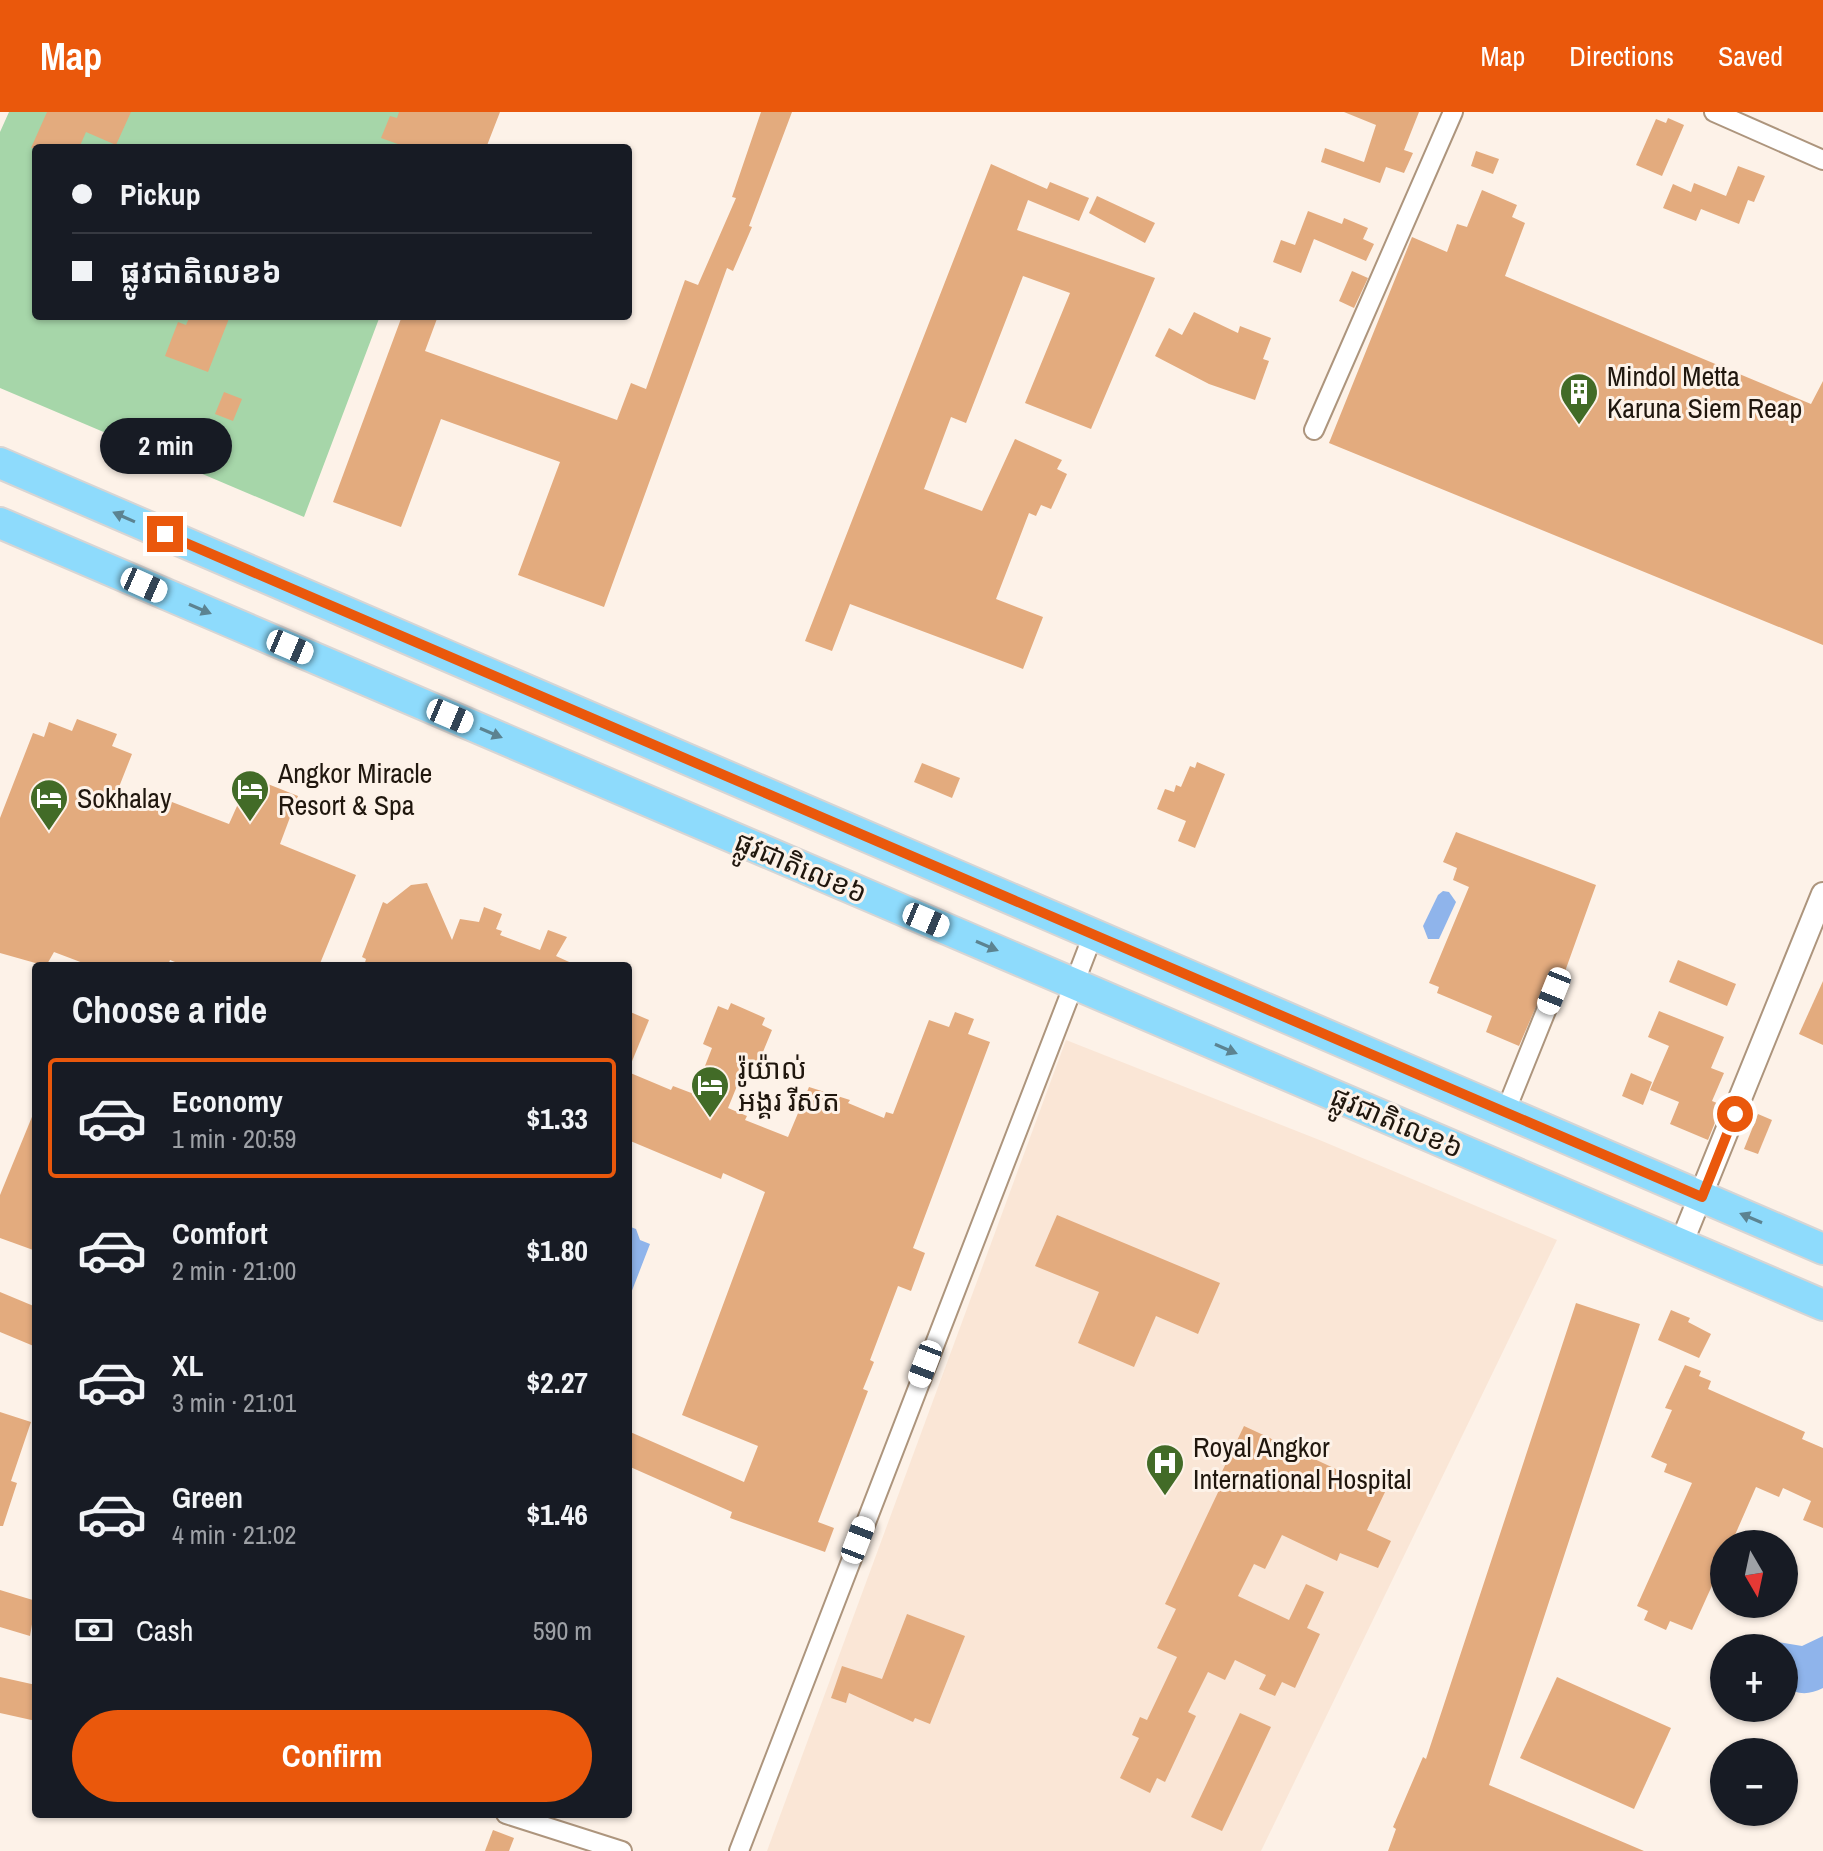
<!DOCTYPE html>
<html lang="en">
<head>
<meta charset="utf-8">
<style>
	body { margin:0; font-family:"Archivo Narrow","Noto Sans Khmer",sans-serif; background:#20242c; color:#f1f3f6; height:100vh; display:flex; flex-direction:column; font-size:30px; white-space:nowrap }
	* { box-sizing:border-box; margin:0 }
	p { font-size:26px; color:#9ea1a6 }
	.icon { flex:none; width:44px; height:44px; fill:none; stroke:currentColor; stroke-width:2; stroke-linecap:round; stroke-linejoin:round }
	.map { position:relative; flex:1; overflow:hidden }
	.side { position:absolute; left:32px; top:850px; width:600px; height:856px; display:flex; flex-direction:column; background:#171b24; border-radius:8px; box-shadow:0 2px 6px #0004 }
	.side>* { flex:none }
	.guide { position:absolute; left:32px; top:32px; width:600px; height:176px; border-radius:8px; box-shadow:0 2px 6px #0004; display:grid; align-content:center; height:176px; padding:0 40px; background:#171b24 }
	.needle { width:52px; rotate:171deg }
	.fabs { position:absolute; left:1710px; top:1418px; display:grid; gap:16px }
	.fabs a { display:grid; place-items:center; width:88px; height:88px; border-radius:50%; background:#171b24; box-shadow:0 2px 6px #0004; font-size:40px }
	.end { position:absolute; width:36px; height:36px; margin:-18px; border:10px solid #ea580c; background:#fff; box-shadow:0 0 0 4px #fff }
	.from { border-radius:50% }
	.bubble { position:absolute; height:56px; border-radius:28px; background:#171b24; box-shadow:0 2px 6px #0004; font-size:26px; font-weight:700; line-height:56px; text-align:center }
	.car { position:absolute; width:24px; height:48px; margin:-24px -12px; border-radius:10px; box-shadow:0 0 6px 2px #0007; background:linear-gradient(#fff 24%,#345 0 40%,#fff 0 76%,#345 0 86%,#fff 0) }
	.guide b { display:flex; align-items:center; gap:28px; height:76px; font-size:30px }
	.guide b+b { border-top:2px solid #363941 }
	.guide i { width:20px; height:20px; background:#f1f3f6 }
	ul { padding:0; list-style:none }
	li { display:flex; align-items:center; gap:24px; height:120px; margin:0 16px 12px; padding:0 24px; border:4px solid transparent; border-radius:8px }
	li div { flex:1 }
	li b { display:block; font-size:30px }
	li em { font-style:normal; font-weight:700 }
	li.on { border-color:#ea580c }
	li>.icon { width:72px; height:72px; stroke-width:1.5 }
	h2 { padding:0 40px; font-size:36px; line-height:96px }
	.pay { display:flex; align-items:center; gap:20px; height:88px; padding:0 40px; font-size:30px }
	.pay p { margin-inline-start:auto }
	.primary-button { display:flex; gap:16px; margin-top:auto; padding:16px 40px }
	.primary-button a { flex:1; height:92px; border-radius:48px; background:#ea580c; color:#fff; font-size:32px; font-weight:700; line-height:92px; text-align:center }
	header { display:flex; align-items:center; gap:48px; box-sizing:border-box; height:112px; padding:0 40px; background:#ea580c; color:#fff }
	header strong { font-size:38px }
	nav { display:flex; gap:44px; margin-inline-start:auto; font-size:28px }
	.map>svg:first-child { display:block }
	.medical { fill:#fae6d6 }
	.green { fill:#a6d6a9 }
	.water { fill:#8fb4eb }
	.building { fill:#e3ab7e }
	.lines { fill:none; stroke-linecap:round; stroke-linejoin:round }
	.minor-casing { stroke:#ad957d; stroke-width:22 }
	.tertiary-casing { stroke:#ad957d; stroke-width:26 }
	.trunk-casing { stroke:#d7d5d4; stroke-width:34 }
	.minor { stroke:#fff; stroke-width:18 }
	.tertiary { stroke:#fff; stroke-width:22 }
	.trunk { stroke:#8edbfc; stroke-width:30 }
	.oneway { fill:#5c8391 }
	.route { stroke:#ea580c; stroke-width:10 }
	.labels { text-anchor:middle; dominant-baseline:central; stroke-width:6; stroke-linejoin:round; paint-order:stroke }
	.poi-label { font-size:28px; fill:#20170e; stroke:#fdf2e8; text-anchor:start }
	.street-label { font-size:28px; fill:#20170e; stroke:#fdf2e8 }
</style>
</head>
<body>
<header>
<strong>Map</strong>
<nav><a>Map</a><a>Directions</a><a>Saved</a></nav>
</header>
<div class="map">
<svg width="1823" height="1739" viewBox="0 0 1823 1739">
	<rect width="100%" height="100%" fill="#fdf2e8"/>
	<path class="medical" d="M 1066,928 L 1322,1029 L 1557,1128 L 1261,1739 L 767,1739 Z"/>
	<path class="green" d="M 9,0 L 457,0 L 444,36 L 36,36 L 36,204 L 380,204 L 304,405 L 0,276 L 0,20 Z"/>
	<g class="water">
		<path d="M 1443,779 L 1449,780 L 1456,790 L 1439,827 L 1428,827 L 1423,814 L 1438,783 Z"/>
		<path d="M 628,1114 L 636,1117 L 640,1128 L 650,1132 L 628,1189 Z"/>
		<path d="M 1823,1524 L 1823,1576 C 1809,1583 1798,1583 1784,1575 L 1784,1536 L 1759,1536 L 1767,1528 L 1802,1534 Z"/>
	</g>
	<g class="building">
		<path d="M 47,0 L 131,0 L 116,33 L 86,20 L 79,36 L 31,36 Z"/>
		<path d="M 399,0 L 500,0 L 486,36 L 409,36 L 381,26 L 390,4 L 397,6 Z"/>
		<path d="M 761,0 L 792,0 L 749,114 L 752,115 L 733,159 L 727,156 L 604,495 L 518,463 L 560,350 L 441,307 L 401,415 L 333,390 L 402,204 L 438,204 L 425,239 L 617,308 L 631,271 L 646,277 L 685,168 L 698,173 L 736,86 L 732,85 Z"/>
		<path d="M 1344,0 L 1419,0 L 1404,38 L 1413,41 L 1404,61 L 1386,55 L 1380,71 L 1321,50 L 1325,36 L 1364,50 L 1376,13 Z"/>
		<path d="M 1668,6 L 1684,13 L 1662,64 L 1636,53 L 1656,7 L 1666,11 Z"/>
		<path d="M 1476,39 L 1499,47 L 1493,62 L 1471,54 Z"/>
		<path d="M 991,52 L 1047,77 L 1050,70 L 1089,86 L 1079,109 L 1028,88 L 1017,118 L 1155,166 L 1091,317 L 1025,291 L 1070,181 L 1023,164 L 966,311 L 951,305 L 924,377 L 982,399 L 1015,327 L 1062,348 L 1057,357 L 1067,362 L 1051,397 L 1041,393 L 1036,404 L 1029,401 L 996,487 L 1043,505 L 1023,557 L 850,492 L 832,539 L 805,529 Z"/>
		<path d="M 1738,54 L 1765,64 L 1754,90 L 1748,88 L 1739,112 L 1701,97 L 1696,109 L 1663,96 L 1673,72 L 1691,80 L 1694,71 L 1726,84 Z"/>
		<path d="M 1482,78 L 1517,93 L 1512,105 L 1525,111 L 1505,164 L 1811,292 L 1823,269 L 1823,533 L 1329,331 L 1412,125 L 1447,140 L 1457,112 L 1467,115 Z"/>
		<path d="M 1097,84 L 1155,111 L 1145,131 L 1089,101 Z"/>
		<path d="M 1308,99 L 1342,112 L 1344,106 L 1368,116 L 1363,127 L 1374,132 L 1366,149 L 1314,127 L 1301,161 L 1273,150 L 1281,128 L 1295,133 Z"/>
		<path d="M 1352,159 L 1368,166 L 1354,196 L 1339,189 Z"/>
		<path d="M 1194,200 L 1238,221 L 1240,214 L 1271,226 L 1263,247 L 1269,249 L 1255,288 L 1209,272 L 1155,244 L 1169,216 L 1182,223 Z"/>
		<path d="M 190,204 L 230,204 L 208,260 L 165,244 L 178,210 L 186,213 Z"/>
		<path d="M 224,280 L 242,287 L 233,309 L 215,302 Z"/>
		<path d="M 77,607 L 117,622 L 112,634 L 132,642 L 117,680 L 155,695 L 159,685 L 229,712 L 250,665 L 298,684 L 280,732 L 356,763 L 319,854 L 185,854 L 170,848 L 168,854 L 91,854 L 54,840 L 46,854 L 0,841 L 0,706 L 33,621 L 44,625 L 49,610 L 72,619 Z"/>
		<path d="M 1197,650 L 1225,662 L 1195,736 L 1178,729 L 1186,709 L 1157,697 L 1165,677 L 1174,680 L 1176,673 L 1181,675 L 1190,654 L 1195,656 Z"/>
		<path d="M 922,651 L 960,666 L 952,686 L 914,670 Z"/>
		<path d="M 1456,720 L 1596,773 L 1563,865 L 1551,860 L 1519,934 L 1486,920 L 1492,904 L 1437,881 L 1439,875 L 1429,871 L 1469,775 L 1453,768 L 1457,756 L 1443,750 Z"/>
		<path d="M 427,771 L 452,828 L 460,807 L 479,810 L 484,795 L 502,802 L 496,817 L 502,819 L 500,823 L 540,838 L 548,818 L 567,825 L 556,844 L 578,854 L 364,854 L 366,847 L 362,845 L 383,790 L 387,792 L 411,773 Z"/>
		<path d="M 1678,848 L 1736,872 L 1727,894 L 1669,870 Z"/>
		<path d="M 1823,869 L 1823,933 L 1799,922 Z"/>
		<path d="M 731,891 L 765,906 L 762,913 L 772,918 L 758,952 L 748,947 L 728,996 L 747,1004 L 745,1008 L 788,1025 L 809,975 L 850,988 L 848,991 L 884,1006 L 886,1000 L 893,1002 L 929,908 L 949,915 L 955,900 L 974,907 L 968,922 L 990,930 L 913,1136 L 925,1141 L 911,1179 L 898,1174 L 870,1248 L 874,1250 L 863,1277 L 868,1279 L 818,1410 L 834,1416 L 825,1440 L 730,1406 L 732,1400 L 628,1354 L 628,1319 L 744,1370 L 758,1334 L 682,1303 L 765,1080 L 723,1061 L 721,1067 L 628,1028 L 628,960 L 671,978 L 673,974 L 694,982 L 712,936 L 703,932 L 710,914 L 718,894 L 728,898 Z"/>
		<path d="M 628,899 L 649,908 L 628,959 Z"/>
		<path d="M 1659,899 L 1724,925 L 1711,956 L 1724,961 L 1712,989 L 1722,993 L 1708,1028 L 1670,1012 L 1679,990 L 1650,978 L 1669,934 L 1648,925 Z"/>
		<path d="M 1631,961 L 1652,970 L 1643,993 L 1622,984 Z"/>
		<path d="M 36,995 L 36,1139 L 0,1126 L 0,1083 Z"/>
		<path d="M 1758,1002 L 1772,1008 L 1758,1042 L 1744,1037 Z"/>
		<path d="M 1057,1103 L 1220,1171 L 1198,1222 L 1156,1204 L 1134,1255 L 1078,1231 L 1099,1180 L 1035,1154 Z"/>
		<path d="M 0,1180 L 36,1195 L 36,1235 L 0,1220 Z"/>
		<path d="M 1576,1191 L 1640,1212 L 1489,1673 L 1644,1739 L 1388,1739 L 1396,1717 L 1393,1715 L 1423,1645 L 1426,1647 Z"/>
		<path d="M 1671,1198 L 1690,1206 L 1688,1210 L 1711,1222 L 1699,1246 L 1658,1228 Z"/>
		<path d="M 1685,1253 L 1701,1259 L 1699,1264 L 1711,1269 L 1708,1277 L 1805,1320 L 1802,1327 L 1823,1336 L 1823,1416 L 1803,1408 L 1811,1389 L 1783,1376 L 1779,1385 L 1756,1375 L 1731,1432 L 1724,1432 L 1724,1447 L 1692,1518 L 1670,1509 L 1666,1518 L 1644,1508 L 1648,1499 L 1637,1494 L 1692,1371 L 1664,1360 L 1667,1352 L 1651,1345 L 1672,1298 L 1665,1296 Z"/>
		<path d="M 0,1300 L 31,1310 L 11,1369 L 17,1371 L 3,1414 L 0,1414 Z"/>
		<path d="M 1244,1314 L 1385,1380 L 1367,1418 L 1391,1429 L 1378,1456 L 1340,1441 L 1337,1449 L 1282,1423 L 1265,1457 L 1254,1452 L 1238,1484 L 1289,1508 L 1306,1472 L 1324,1480 L 1307,1516 L 1320,1522 L 1295,1576 L 1282,1570 L 1275,1584 L 1259,1577 L 1266,1563 L 1235,1548 L 1225,1568 L 1208,1560 L 1188,1600 L 1196,1604 L 1165,1670 L 1157,1666 L 1150,1681 L 1120,1666 L 1139,1626 L 1132,1623 L 1140,1605 L 1147,1608 L 1177,1545 L 1157,1536 L 1176,1497 L 1165,1492 L 1221,1374 L 1216,1372 Z"/>
		<path d="M 0,1478 L 36,1489 L 30,1524 L 0,1515 Z"/>
		<path d="M 907,1502 L 965,1524 L 930,1612 L 915,1606 L 913,1610 L 849,1581 L 846,1591 L 831,1586 L 842,1554 L 882,1567 Z"/>
		<path d="M 0,1565 L 36,1573 L 36,1609 L 0,1601 Z"/>
		<path d="M 1557,1565 L 1671,1616 L 1634,1697 L 1520,1646 Z"/>
		<path d="M 1240,1601 L 1271,1615 L 1222,1719 L 1191,1705 Z"/>
		<path d="M 493,1718 L 514,1726 L 509,1739 L 485,1739 Z"/>
	</g>
	<g class="lines">
		<g class="minor-casing">
			<g id="minor">
				<path d="M 1714,0 L 1823,48"/>
				<path d="M 1314,318 L 1453,0"/>
				<path d="M 1506,998 L 1554,879"/>
				<path d="M 506,1702 L 622,1739"/>
				<path d="M 739,1739 L 1093,823"/>
			</g>
		</g>
		<g class="tertiary-casing">
			<path id="tertiary" d="M 1681,1132 L 1823,782"/>
		</g>
		<g class="trunk-casing">
			<g id="trunk">
				<path d="M 0,351 L 1823,1137"/>
				<path d="M 0,411 L 1823,1193"/>
			</g>
		</g>
		<use href="#minor" class="minor"/>
		<use href="#tertiary" class="tertiary"/>
		<use href="#trunk" class="trunk"/>
	</g>
	<defs><path id="oneway-solid" d="M-6-.8H1V-3.2L6.5 0L1 3.2V.8H-6Z" transform="scale(2)"/></defs>
	<g class="oneway">
		<use href="#oneway-solid" transform="translate(124 405) rotate(-156)"/>
		<use href="#oneway-solid" transform="translate(200 497) rotate(23)"/>
		<use href="#oneway-solid" transform="translate(491 621) rotate(23)"/>
		<use href="#oneway-solid" transform="translate(987 834) rotate(23)"/>
		<use href="#oneway-solid" transform="translate(1226 937) rotate(23)"/>
		<use href="#oneway-solid" transform="translate(1751 1106) rotate(-157)"/>
	</g>
	<g class="lines">
		<path class="route" d="M 165,422 L 1702,1085 L 1735,1002"/>
	</g>
	<defs>
		<g id="building-pin" transform="scale(2)"><path d="M0 17L-7.5 6A9.5 9.5 0 1 1 7.5 6Z" fill="#426b27" stroke="#fdf2e8"/><path d="M-4-6H4V6H1V3H-1V6H-4ZM-2.5-4.3h1.7v1.8h-1.7ZM.8-4.3h1.7v1.8H.8ZM-2.5-1h1.7V.8h-1.7ZM.8-1h1.7V.8H.8Z" fill="#fff"/></g>
		<g id="hotel-pin" transform="scale(2)"><path d="M0 17L-7.5 6A9.5 9.5 0 1 1 7.5 6Z" fill="#426b27" stroke="#fdf2e8"/><path d="M-6-4.5h1.5V1H6V5H4.5V3h-9V5H-6ZM-4 0a1.8 1.8 0 1 1 3.6 0ZM.5 0V-2.5h3Q6-2.5 6 0Z" fill="#fff"/></g>
		<g id="hospital-pin" transform="scale(2)"><path d="M0 17L-7.5 6A9.5 9.5 0 1 1 7.5 6Z" fill="#426b27" stroke="#fdf2e8"/><path d="M-5-5h3v3.5h4V-5h3V5h-3V1.5h-4V5h-3Z" fill="#fff"/></g>
	</defs>
	<g fill-rule="evenodd">
		<use href="#building-pin" x="1579" y="280"/>
		<use href="#hotel-pin" x="250" y="677"/>
		<use href="#hotel-pin" x="49" y="686"/>
		<use href="#hotel-pin" x="710" y="973"/>
		<use href="#hospital-pin" x="1165" y="1351"/>
	</g>
	<g class="labels">
		<g class="poi-label">
			<text x="1607" y="264">Mindol Metta<tspan x="1607" dy="32">Karuna Siem Reap</tspan></text>
			<text x="278" y="661">Angkor Miracle<tspan x="278" dy="32">Resort &amp; Spa</tspan></text>
			<text x="77" y="686">Sokhalay</text>
			<text x="738" y="957">រ៉ូយ៉ាល់<tspan x="738" dy="32">អង្គរ រីសត</tspan></text>
			<text x="1193" y="1335">Royal Angkor<tspan x="1193" dy="32">International Hospital</tspan></text>
		</g>
		<g class="street-label">
			<text transform="translate(801 755) rotate(23)">ផ្លូវជាតិលេខ៦</text>
			<text transform="translate(1397 1010) rotate(23)">ផ្លូវជាតិលេខ៦</text>
		</g>
	</g>
</svg>
<div class="fabs">
<a><svg class="needle" viewBox="-14 -14 28 28"><path d="M0-13l5 13h-10z" fill="#e53935"/><path d="M0 13l5-13h-10z" fill="#9ea1a6"/></svg></a>
<a>+</a>
<a>−</a>
</div>
<i class="end from" style="left:1735px;top:1002px"></i>
<i class="end" style="left:165px;top:422px"></i>
<div class="bubble" style="left:100px;top:306px;width:132px">2 min</div>
<i class="car" style="left:144px;top:473px;rotate:114deg"></i>
<i class="car" style="left:290px;top:535px;rotate:113deg"></i>
<i class="car" style="left:450px;top:604px;rotate:113deg"></i>
<i class="car" style="left:926px;top:808px;rotate:113deg"></i>
<i class="car" style="left:1554px;top:879px;rotate:202deg"></i>
<i class="car" style="left:925px;top:1252px;rotate:201deg"></i>
<i class="car" style="left:858px;top:1428px;rotate:21deg"></i>
<div class="guide">
<b><i class="from"></i>Pickup</b>
<b><i></i>ផ្លូវជាតិលេខ៦</b>
</div>
<section class="side">
<h2>Choose a ride</h2>
<ul>
<li class="on"><svg class="icon" aria-label="car" viewBox="0 0 24 24"><path d="M5 17H2v-5l4-1 3-4h7l3 4 3 1v5h-3M9 17h6M6 11h13"/><circle cx="7" cy="17" r="2"/><circle cx="17" cy="17" r="2"/></svg><div><b>Economy</b><p>1 min · 20:59</p></div><em>$1.33</em></li>
<li><svg class="icon" aria-label="car" viewBox="0 0 24 24"><path d="M5 17H2v-5l4-1 3-4h7l3 4 3 1v5h-3M9 17h6M6 11h13"/><circle cx="7" cy="17" r="2"/><circle cx="17" cy="17" r="2"/></svg><div><b>Comfort</b><p>2 min · 21:00</p></div><em>$1.80</em></li>
<li><svg class="icon" aria-label="car" viewBox="0 0 24 24"><path d="M5 17H2v-5l4-1 3-4h7l3 4 3 1v5h-3M9 17h6M6 11h13"/><circle cx="7" cy="17" r="2"/><circle cx="17" cy="17" r="2"/></svg><div><b>XL</b><p>3 min · 21:01</p></div><em>$2.27</em></li>
<li><svg class="icon" aria-label="car" viewBox="0 0 24 24"><path d="M5 17H2v-5l4-1 3-4h7l3 4 3 1v5h-3M9 17h6M6 11h13"/><circle cx="7" cy="17" r="2"/><circle cx="17" cy="17" r="2"/></svg><div><b>Green</b><p>4 min · 21:02</p></div><em>$1.46</em></li>
</ul>
<div class="pay"><svg class="icon" aria-label="cash" viewBox="0 0 24 24"><path d="M3 7h18v10H3z"/><circle cx="12" cy="12" r="2"/></svg>Cash<p>590 m</p></div>
<div class="primary-button"><a>Confirm</a></div>
</section>
</div>
</body>
</html>
